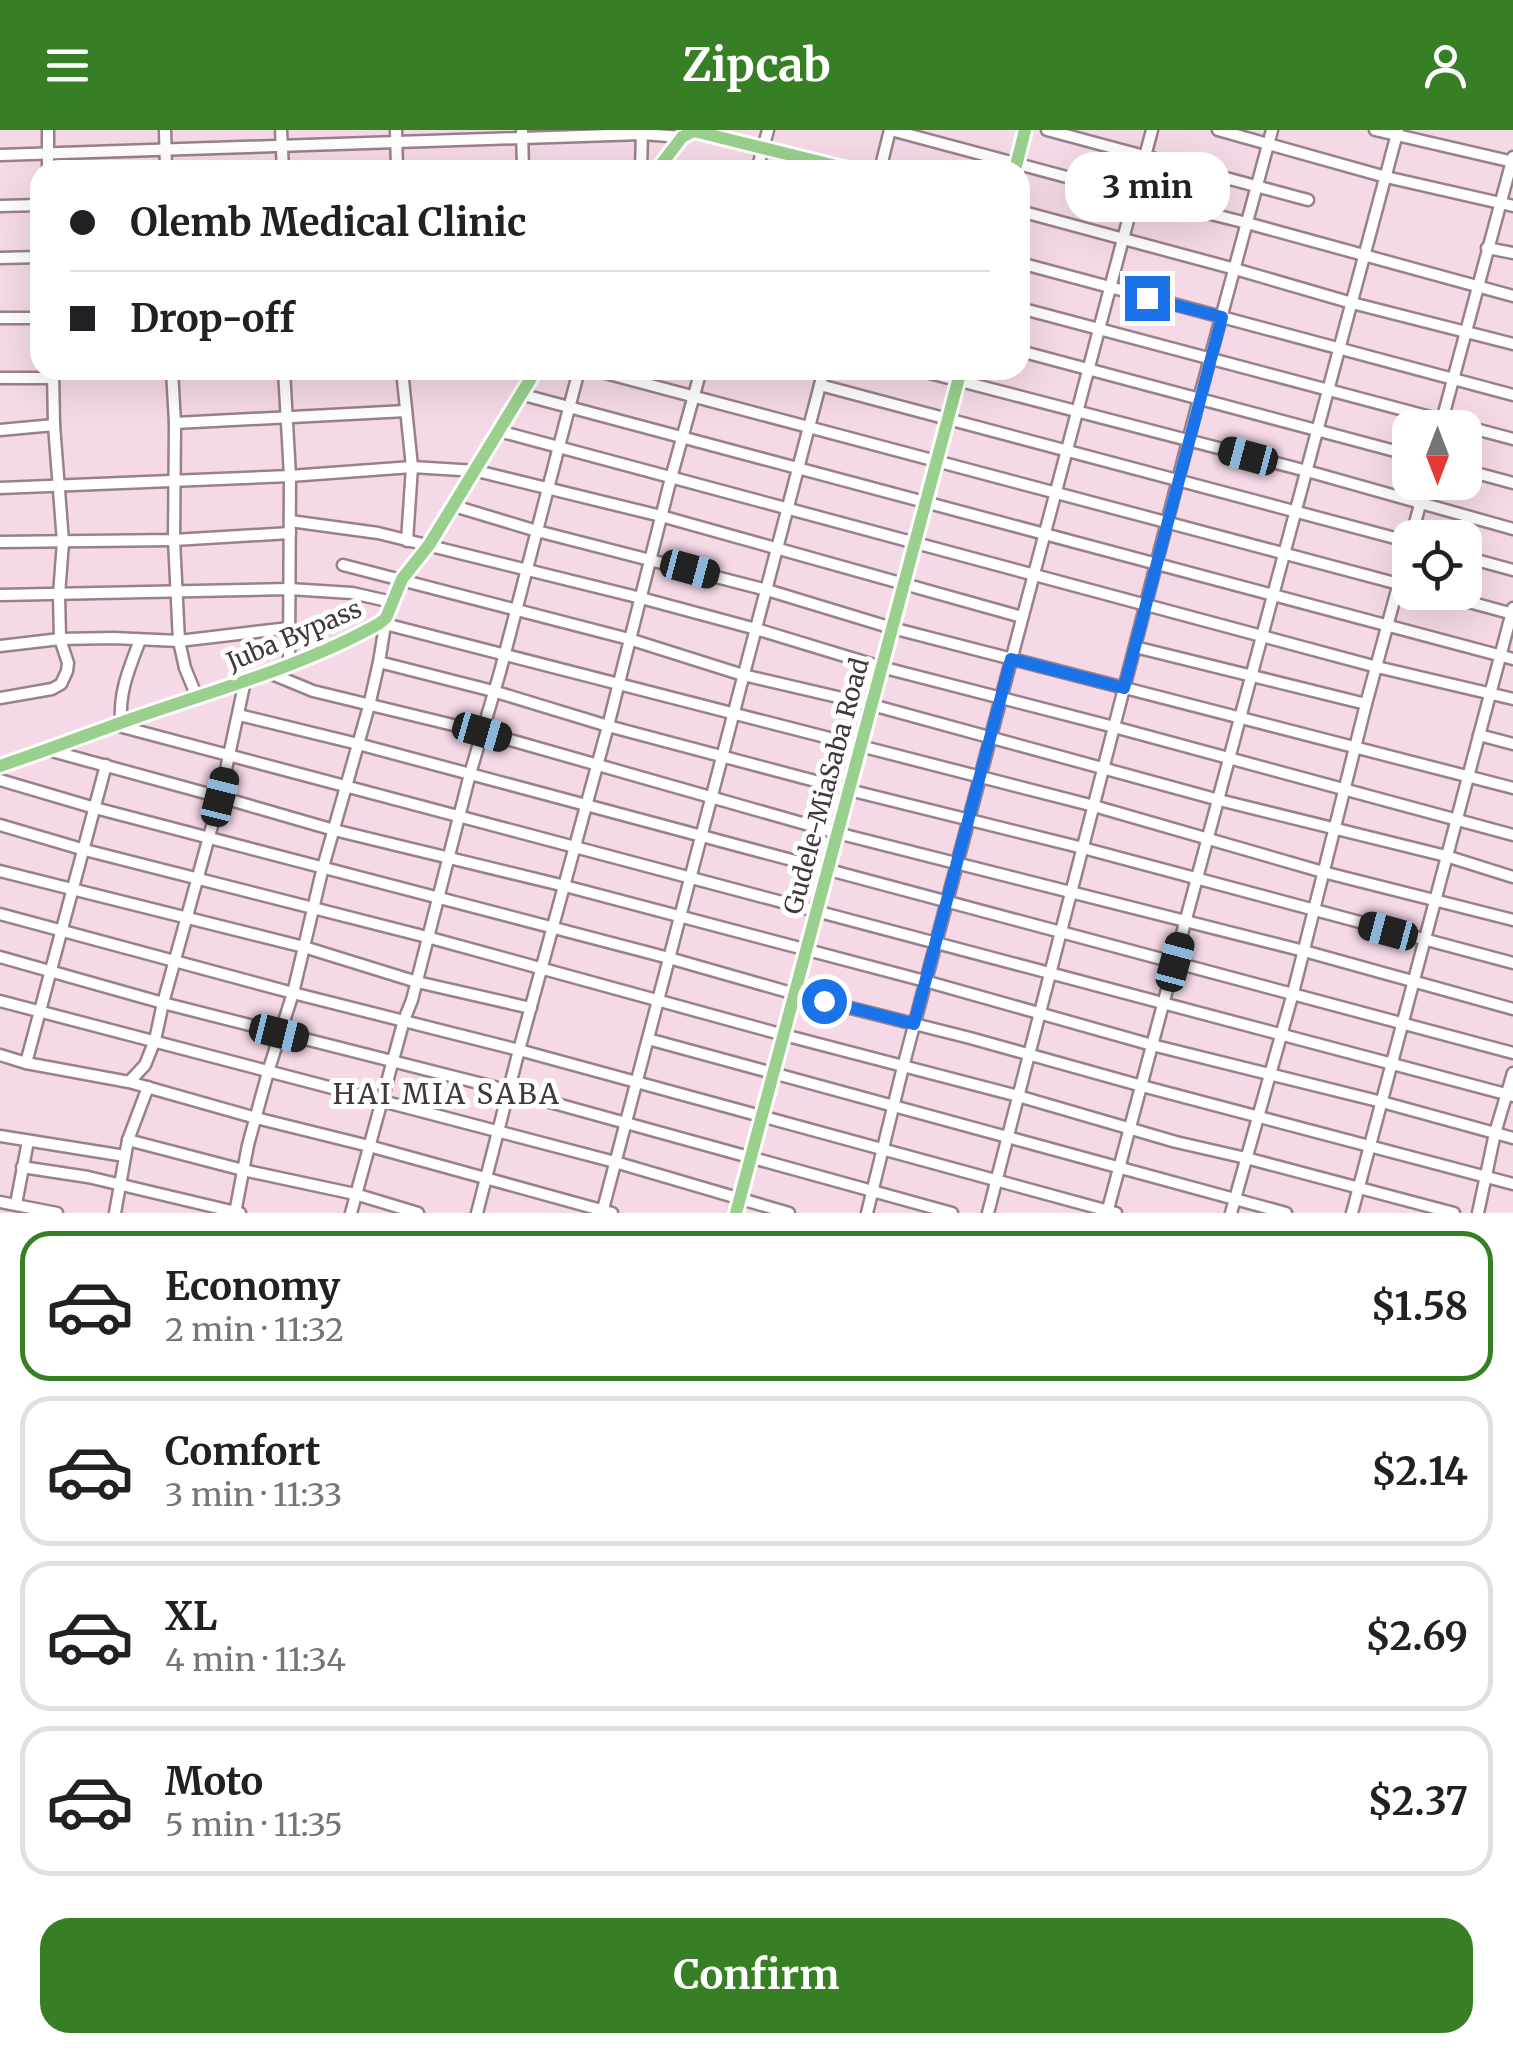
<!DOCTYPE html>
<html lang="en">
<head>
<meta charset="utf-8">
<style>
	body { margin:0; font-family:Merriweather,serif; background:#f6f6f6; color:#202124; height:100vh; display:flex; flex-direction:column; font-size:38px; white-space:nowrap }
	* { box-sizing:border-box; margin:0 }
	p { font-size:32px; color:#757577 }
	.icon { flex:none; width:55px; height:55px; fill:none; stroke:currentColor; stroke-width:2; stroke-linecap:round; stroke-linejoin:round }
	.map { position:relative; height:1083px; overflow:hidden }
	.side { display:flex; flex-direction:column; background:#fff; flex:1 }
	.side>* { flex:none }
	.guide { position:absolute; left:30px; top:30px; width:1000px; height:220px; border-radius:30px; box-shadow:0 10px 40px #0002; display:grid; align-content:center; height:220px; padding:0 40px; background:#fff }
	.needle { width:65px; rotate:180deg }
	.fabs { position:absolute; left:1392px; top:280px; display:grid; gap:20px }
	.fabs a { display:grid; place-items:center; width:90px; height:90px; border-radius:20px; background:#fff; box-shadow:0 10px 40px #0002; font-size:50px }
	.end { position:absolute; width:45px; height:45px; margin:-22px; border:12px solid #1a73e8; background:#fff; box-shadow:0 0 0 5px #fff }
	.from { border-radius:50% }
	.bubble { position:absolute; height:70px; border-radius:30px; background:#fff; box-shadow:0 10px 40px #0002; font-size:32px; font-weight:700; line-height:70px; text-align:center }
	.car { position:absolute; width:30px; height:60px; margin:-30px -15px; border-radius:12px; box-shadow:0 0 8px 2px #0007; background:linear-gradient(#222 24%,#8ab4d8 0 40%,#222 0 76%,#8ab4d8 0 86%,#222 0) }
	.guide b { display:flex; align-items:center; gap:35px; height:95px; font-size:38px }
	.guide b+b { border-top:2px solid #e0e0e0 }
	.guide i { width:25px; height:25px; background:#202124 }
	ul { padding:18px 0 0; list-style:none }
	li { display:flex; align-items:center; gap:30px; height:150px; margin:0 20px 15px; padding:0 20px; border:5px solid #e0e0e0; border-radius:30px }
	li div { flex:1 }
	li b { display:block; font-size:38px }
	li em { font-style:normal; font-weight:700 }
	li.on { border-color:#367f24 }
	li>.icon { width:90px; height:90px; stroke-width:1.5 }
	.primary-button { display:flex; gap:20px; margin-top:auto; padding:20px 40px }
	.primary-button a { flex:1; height:115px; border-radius:30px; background:#367f24; color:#fff; font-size:40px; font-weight:700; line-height:115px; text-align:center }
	header { display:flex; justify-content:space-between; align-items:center; height:130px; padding:0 40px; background:#367f24; color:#fff; font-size:45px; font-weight:700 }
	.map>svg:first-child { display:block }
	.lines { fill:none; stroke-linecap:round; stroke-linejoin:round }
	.minor-casing { stroke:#99808d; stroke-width:15 }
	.major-casing { stroke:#fff; stroke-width:18 }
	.minor { stroke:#fff; stroke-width:10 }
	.major { stroke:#9ad08e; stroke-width:12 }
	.route { stroke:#1a73e8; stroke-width:12 }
	.labels { text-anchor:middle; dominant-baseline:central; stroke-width:10; stroke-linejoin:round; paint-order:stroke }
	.street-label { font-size:25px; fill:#42373d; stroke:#fff }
	.neighbourhood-label { font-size:28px; letter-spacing:2.5px; fill:#42373d; stroke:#fff }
</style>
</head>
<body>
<header><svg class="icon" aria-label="menu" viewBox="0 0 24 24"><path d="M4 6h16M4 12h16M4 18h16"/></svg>Zipcab<svg class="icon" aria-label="person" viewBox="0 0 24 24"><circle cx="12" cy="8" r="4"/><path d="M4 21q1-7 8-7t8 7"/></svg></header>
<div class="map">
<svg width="1513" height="1083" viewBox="0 0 1513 1083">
	<rect width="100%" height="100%" fill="#f5d9e7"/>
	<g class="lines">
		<g class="minor-casing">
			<g id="minor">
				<path d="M 48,0 L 48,40"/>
				<path d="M 165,0 L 166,40"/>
				<path d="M 281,0 L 283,40"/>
				<path d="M 396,0 L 397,40"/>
				<path d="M 522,0 L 523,40"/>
				<path d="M 891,0 L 1134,65 L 1247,93 L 1513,166"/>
				<path d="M 1047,0 L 1308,70"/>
				<path d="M 1218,0 L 1386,47 L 1513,76"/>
				<path d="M 1375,0 L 1513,32"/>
				<path d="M 0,25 L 642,4 L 682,7"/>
				<path d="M 641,40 L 642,1"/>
				<path d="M 757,40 L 768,0"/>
				<path d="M 880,40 L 890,0"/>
				<path d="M 0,76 L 40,75"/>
				<path d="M 1020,81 L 1235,139 L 1352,173 L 1513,214"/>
				<path d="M 1487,118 L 1513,123"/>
				<path d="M 0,128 L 40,127"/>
				<path d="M 1020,133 L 1513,265"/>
				<path d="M 1020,178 L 1513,309"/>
				<path d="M 0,188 L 40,188"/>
				<path d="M 1020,221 L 1410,325"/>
				<path d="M 172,240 L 175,293 L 174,410 L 179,511 L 185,538 L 197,567"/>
				<path d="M 284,240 L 290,346 L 289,534"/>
				<path d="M 402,240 L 412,337 L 407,411"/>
				<path d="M 594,240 L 1410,457"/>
				<path d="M 918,240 L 1307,341 L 1513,399"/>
				<path d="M 172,243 L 222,240"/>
				<path d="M 0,248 L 53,248"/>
				<path d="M 820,255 L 1410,412"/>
				<path d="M 520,264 L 1513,529"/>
				<path d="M 175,293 L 406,281"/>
				<path d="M 1440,298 L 1513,27"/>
				<path d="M 0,300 L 54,295"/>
				<path d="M 499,301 L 1377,537 L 1513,569"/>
				<path d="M 1465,340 L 1513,353"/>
				<path d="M 0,358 L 290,346 L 412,337 L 477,341 L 661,386 L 1022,487"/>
				<path d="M 454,376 L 537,401 L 767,460 L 892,498 L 1513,658"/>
				<path d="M 290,391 L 378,403 L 641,468 L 756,499 L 881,537 L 1114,597 L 1513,705"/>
				<path d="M 1411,408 L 1426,352"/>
				<path d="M 0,412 L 174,410 L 290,403"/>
				<path d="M 1465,427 L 1513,440"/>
				<path d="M 343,435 L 629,509 L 743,545 L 872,575 L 1219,670 L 1446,726 L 1513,747"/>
				<path d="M 1432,462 L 1513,484"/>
				<path d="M 0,465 L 289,459 L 352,463 L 392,472"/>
				<path d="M 385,494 L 1094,676 L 1323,742 L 1513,790"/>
				<path d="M 0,516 L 60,509 L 113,508 L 179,511 L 289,498"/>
				<path d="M 1135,517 L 1366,574"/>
				<path d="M 379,532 L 493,561 L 608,596 L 849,660 L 1083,718 L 1513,833"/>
				<path d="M 267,542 L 313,561 L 482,602 L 837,703 L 1304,821 L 1513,879"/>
				<path d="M 0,568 L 52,559 L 61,554 L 67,541 L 68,533 L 60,509 L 59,465 L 63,412 L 54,295 L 53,240"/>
				<path d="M 239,585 L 358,614 L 1513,923"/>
				<path d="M 121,592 C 119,561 129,539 140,510"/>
				<path d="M 115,595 L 1513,966"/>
				<path d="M 1479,605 L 1513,614"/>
				<path d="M 48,620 L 220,667 L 334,700 L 565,756 L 925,851 L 1152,915 L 1382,972 L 1513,1008"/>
				<path d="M 0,650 L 95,678 L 669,828 L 795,864 L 970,908 L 1142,956 L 1513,1054"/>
				<path d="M 0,695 L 85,720 L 427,807 L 784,905 L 1018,966 L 1176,1012 L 1246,1028 L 1454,1083"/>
				<path d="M 0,741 L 304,817 L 417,852 L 531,878"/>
				<path d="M 0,784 L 293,863 L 519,920 L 1116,1083"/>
				<path d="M 0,827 L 163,873 L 510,961 L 952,1083"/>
				<path d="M 0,871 L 615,1032 L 789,1083"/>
				<path d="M 648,909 L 1286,1083"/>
				<path d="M 0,925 L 26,933 L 129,952 L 256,988 L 369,1016 L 612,1083"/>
				<path d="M 26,933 L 106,635"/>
				<path d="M 129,952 L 145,935 L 155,910 L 163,873 L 220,667 L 245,551"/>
				<path d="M 0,1006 L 125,1026"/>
				<path d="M 128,1010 L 243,1040 L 355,1064 L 418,1083"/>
				<path d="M 22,1037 L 88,1047 L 240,1083"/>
				<path d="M 0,1072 L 57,1083"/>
				<path d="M 16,1074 L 28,1011"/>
				<path d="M 115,1083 L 128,1010 L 148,957"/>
				<path d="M 235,1083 L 248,1015 L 268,942 L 293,863 L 323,737 L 369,576 L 379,532 L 386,489"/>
				<path d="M 351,1083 L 404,890 L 412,870 L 470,644 L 500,542 L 579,240"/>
				<path d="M 477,1083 L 519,920 L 608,596 L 671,348 L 701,240"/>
				<path d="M 602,1083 L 824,240"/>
				<path d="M 867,1083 L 903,937 L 1152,0"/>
				<path d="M 988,1083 L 1199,269 L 1272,0"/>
				<path d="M 1107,1083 L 1398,0"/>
				<path d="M 1231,1083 L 1293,863 L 1366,574 L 1410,412"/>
				<path d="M 1352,1083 L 1513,478"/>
				<path d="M 1478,1083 L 1495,1003 L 1513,943"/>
			</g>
		</g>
		<g class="major-casing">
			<g id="major">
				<path d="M 657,40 L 682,7 L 694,1 L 852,40"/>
				<path d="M 1015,40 L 1025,0"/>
				<path d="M 0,636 C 51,619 101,599 152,582 C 226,557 312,532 380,493 L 386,488 L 402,449 L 429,415 L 536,240"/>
				<path d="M 736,1083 L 961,240"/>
			</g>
		</g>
		<use href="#minor" class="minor"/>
		<use href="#major" class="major"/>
	</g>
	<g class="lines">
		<path class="route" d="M 824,871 L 914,894 L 1011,529 L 1124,558 L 1222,187 L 1147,168"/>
	</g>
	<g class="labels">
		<g class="street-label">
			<text transform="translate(294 505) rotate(-23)">Juba Bypass</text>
			<text transform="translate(826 656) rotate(-75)">Gudele-MiaSaba Road</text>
		</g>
		<g class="neighbourhood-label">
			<text x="447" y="964">HAI MIA SABA</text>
		</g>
	</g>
</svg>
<div class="fabs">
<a><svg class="needle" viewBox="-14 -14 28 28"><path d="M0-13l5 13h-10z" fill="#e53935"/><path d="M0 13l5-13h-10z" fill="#757577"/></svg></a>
<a><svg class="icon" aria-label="locate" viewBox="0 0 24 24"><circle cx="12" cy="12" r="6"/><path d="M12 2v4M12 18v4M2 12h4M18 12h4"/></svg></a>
</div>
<i class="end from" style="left:824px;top:871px"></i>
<i class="end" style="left:1147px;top:168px"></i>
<div class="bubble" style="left:1065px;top:22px;width:165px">3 min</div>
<i class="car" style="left:1248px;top:326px;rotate:285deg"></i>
<i class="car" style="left:690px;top:439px;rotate:105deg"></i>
<i class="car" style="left:482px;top:602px;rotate:106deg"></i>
<i class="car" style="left:220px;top:667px;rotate:14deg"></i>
<i class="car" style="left:1388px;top:801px;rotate:285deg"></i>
<i class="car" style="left:1175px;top:832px;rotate:15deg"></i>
<i class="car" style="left:279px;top:903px;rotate:104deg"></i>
<div class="guide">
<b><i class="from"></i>Olemb Medical Clinic</b>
<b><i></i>Drop-off</b>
</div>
</div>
<section class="side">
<ul>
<li class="on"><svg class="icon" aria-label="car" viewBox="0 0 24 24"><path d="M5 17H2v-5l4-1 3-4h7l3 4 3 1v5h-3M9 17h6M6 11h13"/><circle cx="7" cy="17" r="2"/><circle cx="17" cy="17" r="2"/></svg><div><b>Economy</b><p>2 min · 11:32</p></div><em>$1.58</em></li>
<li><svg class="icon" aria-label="car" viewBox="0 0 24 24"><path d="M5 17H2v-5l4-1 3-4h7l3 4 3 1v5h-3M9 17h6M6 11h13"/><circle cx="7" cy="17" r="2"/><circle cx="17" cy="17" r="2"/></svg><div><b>Comfort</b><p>3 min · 11:33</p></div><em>$2.14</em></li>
<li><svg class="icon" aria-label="car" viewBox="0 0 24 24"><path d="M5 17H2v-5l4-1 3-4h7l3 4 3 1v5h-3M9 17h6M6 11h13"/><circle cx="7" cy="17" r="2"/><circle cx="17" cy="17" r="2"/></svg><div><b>XL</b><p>4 min · 11:34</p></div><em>$2.69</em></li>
<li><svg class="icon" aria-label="car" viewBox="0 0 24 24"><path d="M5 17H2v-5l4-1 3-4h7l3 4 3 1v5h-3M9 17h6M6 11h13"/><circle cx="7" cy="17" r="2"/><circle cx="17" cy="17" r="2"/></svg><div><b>Moto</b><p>5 min · 11:35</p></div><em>$2.37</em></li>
</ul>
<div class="primary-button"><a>Confirm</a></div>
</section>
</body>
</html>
